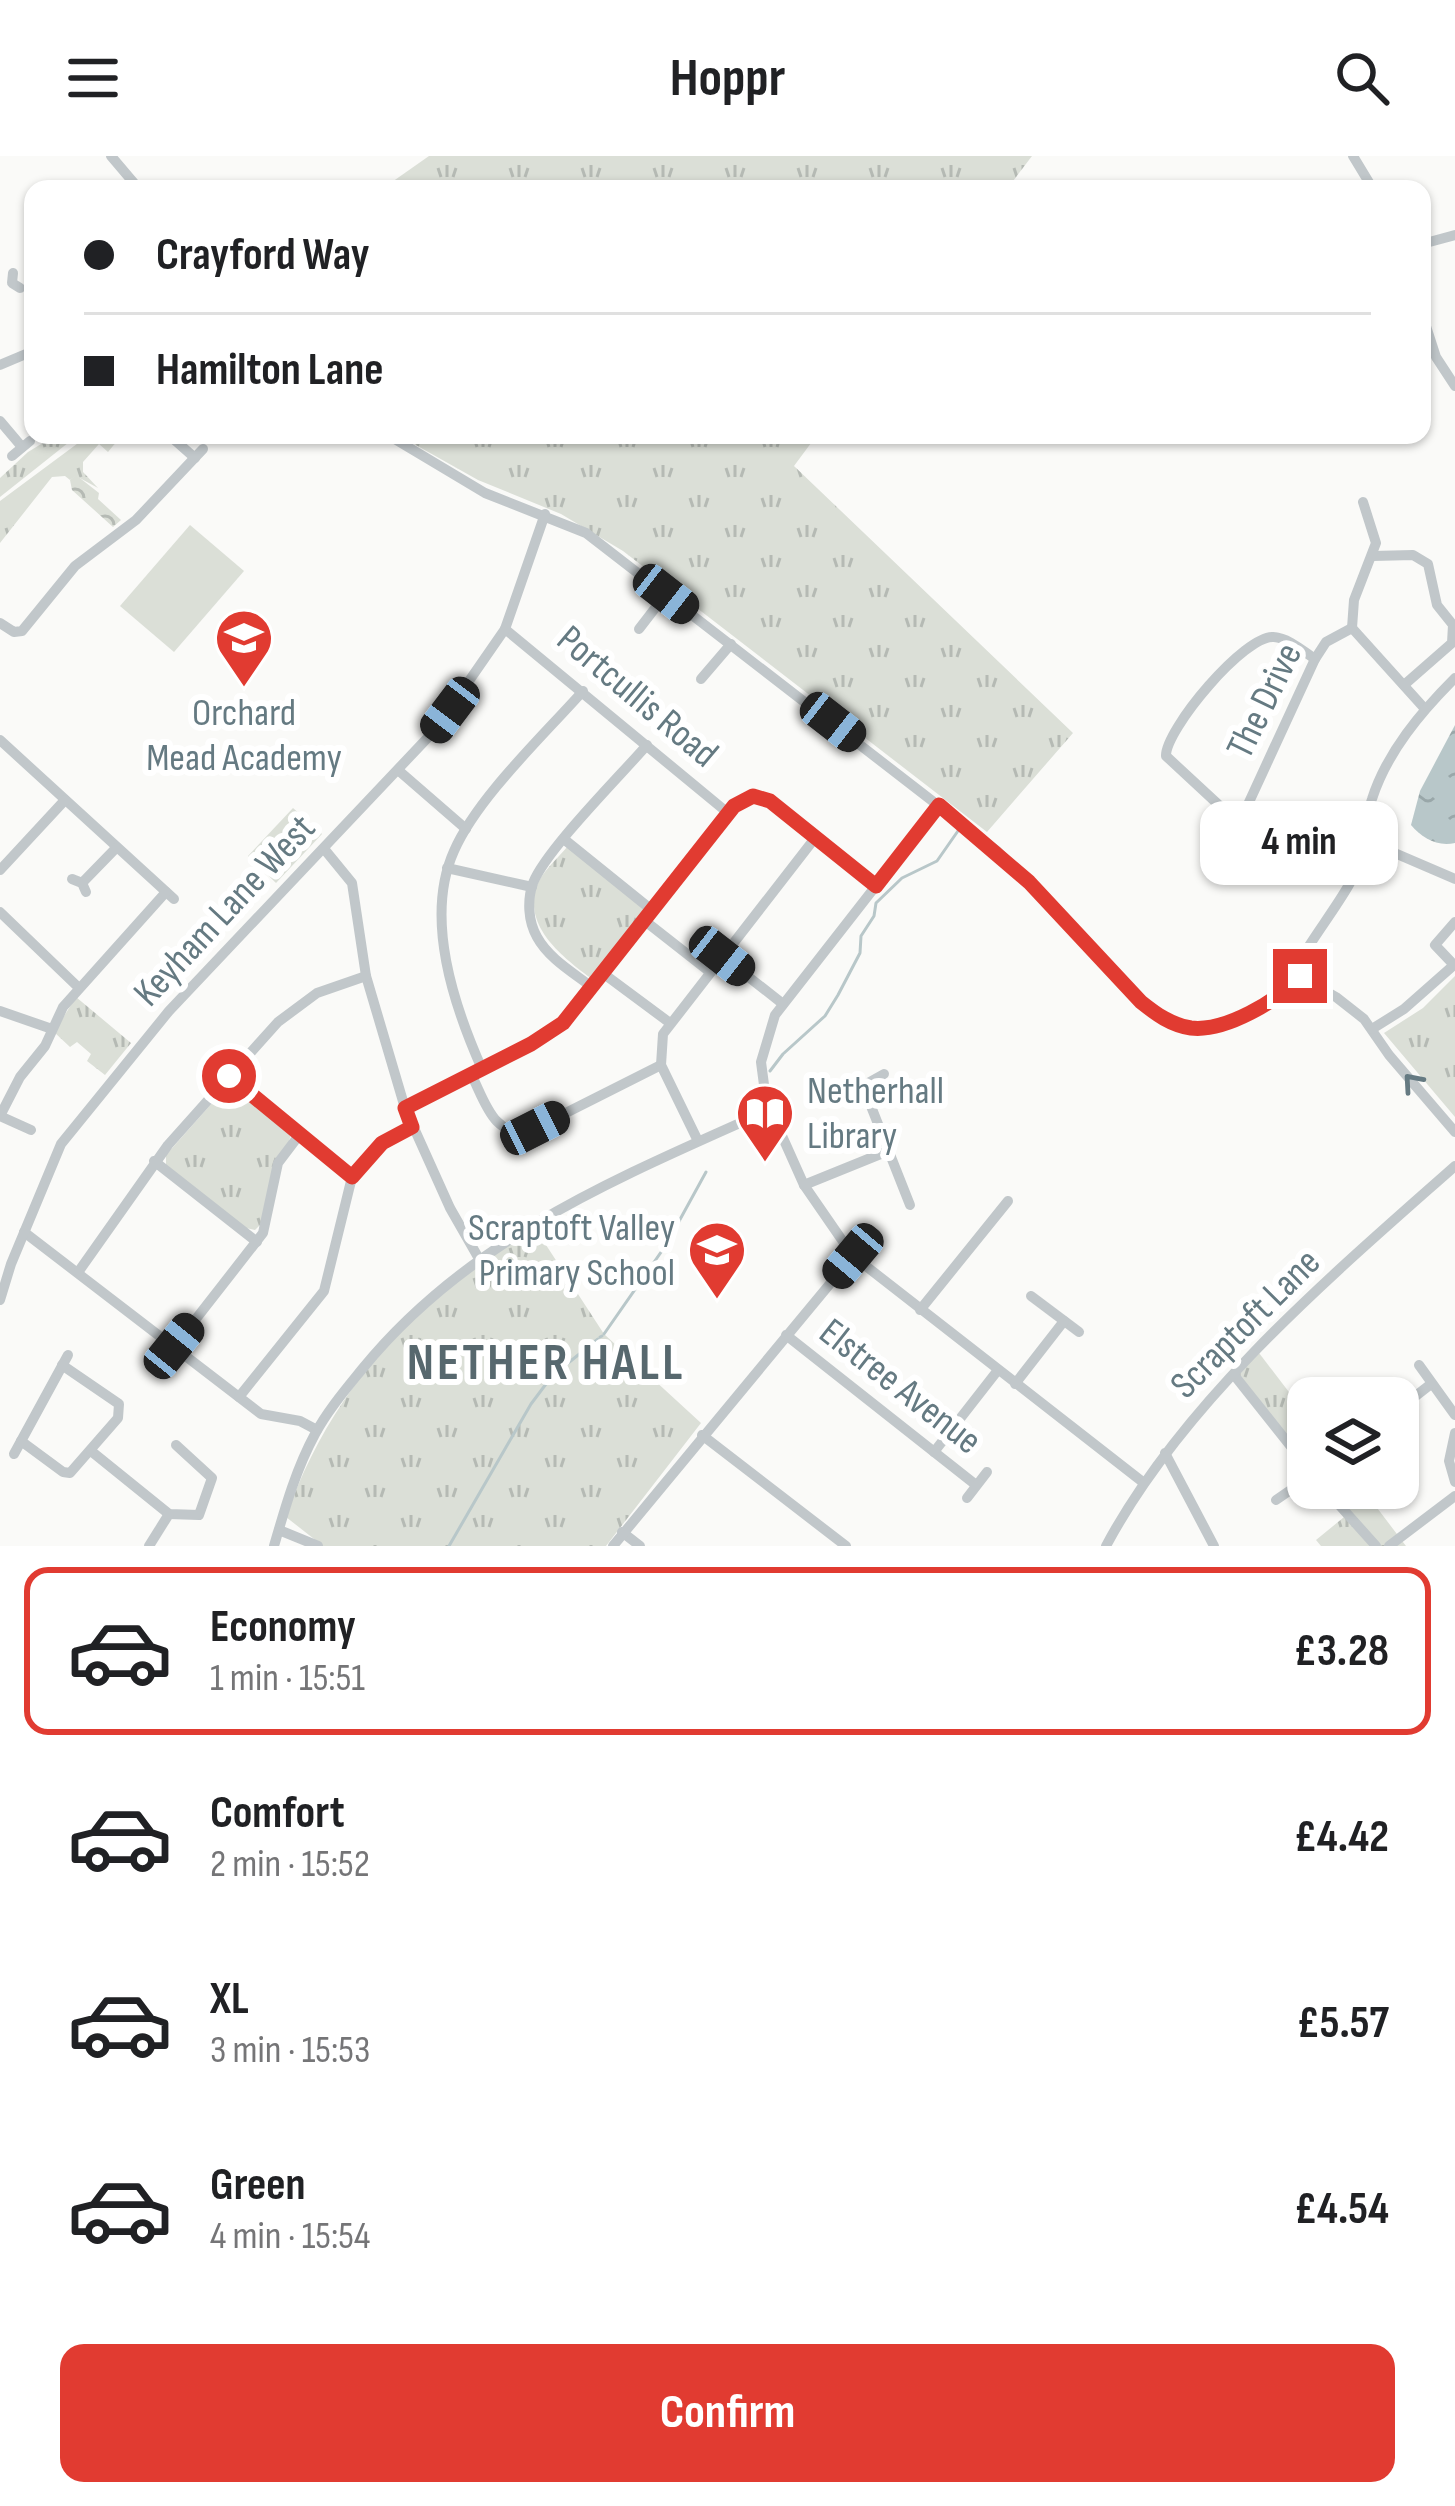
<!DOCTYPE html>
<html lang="en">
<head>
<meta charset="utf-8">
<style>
	body { margin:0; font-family:"Sofia Sans Condensed",sans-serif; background:#f6f6f6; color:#202124; height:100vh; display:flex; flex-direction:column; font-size:45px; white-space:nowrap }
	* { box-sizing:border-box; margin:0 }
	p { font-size:39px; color:#757577 }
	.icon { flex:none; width:66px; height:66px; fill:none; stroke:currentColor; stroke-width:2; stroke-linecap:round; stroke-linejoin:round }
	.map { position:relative; height:1390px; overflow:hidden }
	.sheet { display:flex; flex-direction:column; background:#fff; flex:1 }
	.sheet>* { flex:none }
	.banner { position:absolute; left:24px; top:24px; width:1407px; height:264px; border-radius:24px; box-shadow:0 3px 9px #0004; display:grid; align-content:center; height:264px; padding:0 60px; background:#fff }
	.fabs { position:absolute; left:1287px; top:1221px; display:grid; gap:24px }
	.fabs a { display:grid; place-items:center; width:132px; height:132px; border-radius:24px; background:#fff; box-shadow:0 3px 9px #0004; font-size:60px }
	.end { position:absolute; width:54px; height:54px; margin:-27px; border:15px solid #e13b31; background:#fff; box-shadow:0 0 0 6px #fff }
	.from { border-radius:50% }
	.bubble { position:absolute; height:84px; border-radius:24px; background:#fff; box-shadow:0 3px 9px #0004; font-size:39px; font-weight:700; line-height:84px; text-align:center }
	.car { position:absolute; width:36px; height:72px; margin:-36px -18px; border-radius:15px; box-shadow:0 0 9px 3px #0007; background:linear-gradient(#222 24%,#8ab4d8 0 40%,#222 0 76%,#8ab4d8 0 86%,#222 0) }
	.banner b { display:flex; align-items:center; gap:42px; height:114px; font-size:45px }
	.banner b+b { border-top:3px solid #e0e0e0 }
	.banner i { width:30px; height:30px; background:#202124 }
	ul { padding:21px 0 0; list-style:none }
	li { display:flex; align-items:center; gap:36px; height:168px; margin:0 24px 18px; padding:0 36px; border:6px solid transparent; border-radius:24px }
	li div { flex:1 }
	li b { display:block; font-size:45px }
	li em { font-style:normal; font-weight:700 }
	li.current { border-color:#e13b31 }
	li>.icon { width:108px; height:108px; stroke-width:1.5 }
	.primary-button { display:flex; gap:24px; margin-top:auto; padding:24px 60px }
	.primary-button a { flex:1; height:138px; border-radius:24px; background:#e13b31; color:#fff; font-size:48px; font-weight:700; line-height:138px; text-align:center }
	header { display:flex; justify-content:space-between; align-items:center; height:156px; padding:0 60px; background:#fff; font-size:54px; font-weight:700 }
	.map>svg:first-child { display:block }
	.grass { fill:url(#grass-tufts) }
	.forest { fill:url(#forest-crowns) }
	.pitch { fill:#dbdfd7 }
	.water { fill:url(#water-ripples) }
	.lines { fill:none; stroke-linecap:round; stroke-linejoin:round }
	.stream { stroke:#b8c7c9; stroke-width:3 }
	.minor { stroke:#c1c7ca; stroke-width:10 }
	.oneway { stroke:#657a82 }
	.route { stroke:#e13b31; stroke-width:15 }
	.labels { text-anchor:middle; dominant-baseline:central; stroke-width:12; stroke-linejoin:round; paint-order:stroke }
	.street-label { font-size:39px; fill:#657a82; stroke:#fff }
	.poi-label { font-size:39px; fill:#657a82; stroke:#fff }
	.district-label { font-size:51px; font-weight:bold; letter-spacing:3px; fill:#57686e; stroke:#fff }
</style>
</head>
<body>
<header><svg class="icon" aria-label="menu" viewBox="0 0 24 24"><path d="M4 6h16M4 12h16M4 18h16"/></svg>Hoppr<svg class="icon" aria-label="search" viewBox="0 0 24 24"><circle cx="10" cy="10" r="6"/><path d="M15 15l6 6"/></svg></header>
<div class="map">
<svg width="1455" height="1390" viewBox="0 0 1455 1390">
	<defs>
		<pattern id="grass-tufts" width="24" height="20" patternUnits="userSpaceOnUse" patternTransform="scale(3)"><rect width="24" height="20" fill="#dbdfd7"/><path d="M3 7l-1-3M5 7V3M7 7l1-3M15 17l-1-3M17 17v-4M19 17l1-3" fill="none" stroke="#b5bab4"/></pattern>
		<pattern id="forest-crowns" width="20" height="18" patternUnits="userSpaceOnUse" patternTransform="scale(3)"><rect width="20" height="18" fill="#dbdfd7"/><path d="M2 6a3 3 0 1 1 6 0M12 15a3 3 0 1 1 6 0" fill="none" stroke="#b5bab4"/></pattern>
		<pattern id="water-ripples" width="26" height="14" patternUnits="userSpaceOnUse" patternTransform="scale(3)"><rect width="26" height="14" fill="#b8c7c9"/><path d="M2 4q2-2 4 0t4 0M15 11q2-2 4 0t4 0" fill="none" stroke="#99a7a9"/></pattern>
	</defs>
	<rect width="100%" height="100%" fill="#fafaf8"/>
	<g class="grass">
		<path d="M 429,0 L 1032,0 L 1007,33 L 382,33 Z"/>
		<path d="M 56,279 L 78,279 L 0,341 L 0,322 L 28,296 Z"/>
		<path d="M 89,279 L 122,279 L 108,296 L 99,288 L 83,306 L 83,316 L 98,332 L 76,320 L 70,324 L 65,320 L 52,321 L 0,387 L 0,345 Z"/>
		<path d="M 398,279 L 817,279 L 794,310 L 1073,577 L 987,676 L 623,395 L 561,358 L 478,324 Z"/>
		<path d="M 567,691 L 646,754 L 592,823 C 564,802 522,771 537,729 C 542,716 558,702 567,691 Z"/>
		<path d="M 1455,820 L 1455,961 L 1384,877 L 1423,852 Z"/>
		<path d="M 76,841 L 131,887 L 105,919 L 87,905 L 91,898 L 77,886 L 70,891 L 54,876 Z"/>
		<path d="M 228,929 L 236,929 L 291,979 L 261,1068 L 255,1074 L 246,1072 L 166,1009 L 166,999 Z"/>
		<path d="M 533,1069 L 604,1178 L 701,1267 L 606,1390 L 323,1390 L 286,1361 C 314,1279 364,1205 429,1147 C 461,1119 498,1095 533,1069 Z"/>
		<path d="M 1256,1193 L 1308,1261 L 1308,1308 L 1234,1219 Z"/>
		<path d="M 1328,1332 L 1362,1332 L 1406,1390 L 1321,1390 L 1316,1384 L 1349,1357 Z"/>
	</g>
	<path class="forest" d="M 76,319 L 99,337 L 98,343 L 121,364 L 113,371 L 72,334 L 70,324 Z"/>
	<g class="pitch">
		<path d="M 190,369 L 244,415 L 174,496 L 120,450 Z"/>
		<path d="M 293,652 L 322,678 L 276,727 L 248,700 Z"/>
	</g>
	<path class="water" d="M 1455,569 L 1455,687 C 1437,691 1422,682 1411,669 L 1420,635 Z"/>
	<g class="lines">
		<g class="stream">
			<path d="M 30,124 L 33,127"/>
			<path d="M 770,915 L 783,898 L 825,860 L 838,839 L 860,797 L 861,780 L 874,760 L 876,747 L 902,722 L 937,705 L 960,672"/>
			<path d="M 604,1178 L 666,1089 L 706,1016"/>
			<path d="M 600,1181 L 602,1180"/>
			<path d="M 449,1390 L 531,1248 L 552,1220 L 598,1183"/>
		</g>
		<g class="minor">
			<path d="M 111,0 L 139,33"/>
			<path d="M 1353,0 L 1373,33"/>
			<path d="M 1422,88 L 1455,79"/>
			<path d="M 13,117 L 12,127 L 20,132"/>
			<path d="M 1422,158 L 1436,201 L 1455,230"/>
			<path d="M 0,209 L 33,195"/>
			<path d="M 0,265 L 22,291"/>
			<path d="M 169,279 L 195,302"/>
			<path d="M 388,279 L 485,337 L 586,377 L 997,695 L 1141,846 C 1156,858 1171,869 1191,872 C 1225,876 1278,845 1301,821"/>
			<path d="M 12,300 L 30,285"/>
			<path d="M 1373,400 L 1413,399 L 1428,408 L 1437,449 L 1453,469 L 1452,487 L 1404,529"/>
			<path d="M 0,467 L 14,476 L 22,475 L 75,410 L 136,364 L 203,293"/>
			<path d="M 1352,472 L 1354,444 L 1376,387 L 1363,346"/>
			<path d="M 1352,472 L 1425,553"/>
			<path d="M 505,473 L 728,657"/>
			<path d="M 639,473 L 666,438"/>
			<path d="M 1315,503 C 1303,495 1288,482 1274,481 C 1245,478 1165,574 1166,600 L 1221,651 L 1244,657 L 1340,661"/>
			<path d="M 701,523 L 731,488"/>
			<path d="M 0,584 L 174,743"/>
			<path d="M 398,614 L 466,673"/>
			<path d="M 939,649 L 775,859 L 761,906 L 766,944 L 804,1029 L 853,1100 L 1144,1327"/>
			<path d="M 1244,657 L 1315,503 L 1326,486 L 1352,472"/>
			<path d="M 565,684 L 653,755"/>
			<path d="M 1369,686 L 1455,723"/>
			<path d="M 325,694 L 352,727 L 366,820 L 405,952 L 450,1052 L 478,1101"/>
			<path d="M 447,712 L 532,731"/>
			<path d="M 0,714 L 65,644"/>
			<path d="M 72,723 L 82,727 L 86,736"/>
			<path d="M 82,727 L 116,692"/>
			<path d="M 0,756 L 78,831"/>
			<path d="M 645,765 L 710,816"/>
			<path d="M 722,800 L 783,848"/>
			<path d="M 1454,809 L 1435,789 L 1455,766"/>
			<path d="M 604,818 L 670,867"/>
			<path d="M 1301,821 L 1298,808 C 1319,770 1355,731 1367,688 C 1372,674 1366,658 1372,643 C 1387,596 1421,556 1455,522"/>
			<path d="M 1301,821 L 1336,841 L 1364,863 L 1389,899 L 1455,976"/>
			<path d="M 593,832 C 574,817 549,803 537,781 C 528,765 527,744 533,727 C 546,694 620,620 647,589"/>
			<path d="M 0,855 L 52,873"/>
			<path d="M 1372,873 L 1404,853 L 1455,808"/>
			<path d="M 482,913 C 454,850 424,762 454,695 C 477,642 543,580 583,535"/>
			<path d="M 471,918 C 485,945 493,982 530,975 L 661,909"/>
			<path d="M 229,919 L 352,1021"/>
			<path d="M 863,930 L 910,1049"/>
			<path d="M 850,937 L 884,918"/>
			<path d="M 405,952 L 531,888 L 563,867 L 728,657 C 740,643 752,636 769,645 L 876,730"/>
			<path d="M 0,960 L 20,921 L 45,890 L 63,851 L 166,736"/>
			<path d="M 0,960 L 31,974"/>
			<path d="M 698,985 L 661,909 L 663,878 L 815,682"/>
			<path d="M 154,1005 L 257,1086"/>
			<path d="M 804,1029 L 888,995"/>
			<path d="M 24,1076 L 261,1258 L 300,1265 L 317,1274"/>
			<path d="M 79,1115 L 168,989 L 278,866 L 317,837 L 366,820"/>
			<path d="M 1031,1140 L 1079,1176"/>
			<path d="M 0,1144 L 11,1108 L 61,988 L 169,855 L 435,574 L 505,473 L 545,358"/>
			<path d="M 920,1154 L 1008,1045"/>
			<path d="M 786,1179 L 976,1329"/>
			<path d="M 174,1191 L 263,1077 L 278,1007 L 300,978"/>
			<path d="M 1419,1209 L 1455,1259"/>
			<path d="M 1234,1219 L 1308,1312"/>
			<path d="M 1015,1228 L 1064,1165"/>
			<path d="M 239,1241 L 324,1135 L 352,1021 L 373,995 L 413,971"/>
			<path d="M 1399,1253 L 1431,1228"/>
			<path d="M 1455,1277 L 1449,1305 L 1455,1326"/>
			<path d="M 702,1279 L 846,1390"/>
			<path d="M 21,1285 L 63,1316 L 70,1317 L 118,1262 L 119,1248 L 62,1209"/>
			<path d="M 91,1295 L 169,1358 L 199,1359 L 212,1322 L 176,1289"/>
			<path d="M 934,1296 L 998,1214"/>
			<path d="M 1165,1297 L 1214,1390"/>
			<path d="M 14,1298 L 68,1199"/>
			<path d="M 1324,1332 L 1376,1390"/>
			<path d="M 967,1342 L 987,1316"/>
			<path d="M 1276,1344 L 1308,1322"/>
			<path d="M 279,1374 L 318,1390"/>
			<path d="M 622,1376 L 640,1390"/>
			<path d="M 149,1390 L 169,1358"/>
			<path d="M 274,1390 C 285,1352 296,1313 315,1278 C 328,1254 346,1233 363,1212 C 470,1081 620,1021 769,954"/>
			<path d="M 613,1390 L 853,1100"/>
			<path d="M 1106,1390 C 1184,1244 1332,1119 1455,1010"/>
			<path d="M 1389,1390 L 1455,1340"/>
		</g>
	</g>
	<defs><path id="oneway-chevron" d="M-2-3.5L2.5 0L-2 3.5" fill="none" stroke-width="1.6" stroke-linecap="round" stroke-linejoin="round" transform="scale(3)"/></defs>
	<use class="oneway" href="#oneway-chevron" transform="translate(1412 926) rotate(-131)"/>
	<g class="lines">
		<path class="route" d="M 229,920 L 352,1021 L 382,987 L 412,971 L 405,952 L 531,888 L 563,867 L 734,650 L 753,640 L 770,645 L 876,730 L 939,649 L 1029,726 L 1141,846 C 1156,858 1171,869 1191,872 C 1225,876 1278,845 1300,820"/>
	</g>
	<defs>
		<g id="school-pin" transform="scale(3)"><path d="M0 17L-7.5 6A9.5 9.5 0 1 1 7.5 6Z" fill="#e13b31" stroke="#fff"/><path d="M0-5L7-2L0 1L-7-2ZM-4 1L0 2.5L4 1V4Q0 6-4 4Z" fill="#fff"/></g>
		<g id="library-pin" transform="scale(3)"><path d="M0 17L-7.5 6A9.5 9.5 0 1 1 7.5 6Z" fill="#e13b31" stroke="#fff"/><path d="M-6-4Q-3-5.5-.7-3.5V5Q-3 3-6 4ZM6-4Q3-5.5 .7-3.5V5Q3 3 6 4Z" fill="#fff"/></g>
	</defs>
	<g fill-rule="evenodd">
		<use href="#school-pin" x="244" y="482"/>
		<use href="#library-pin" x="765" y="957"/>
		<use href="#school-pin" x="717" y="1094"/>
	</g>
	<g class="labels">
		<g class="street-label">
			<text transform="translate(637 541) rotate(40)">Portcullis Road</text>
			<text transform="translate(1265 545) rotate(-64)">The Drive</text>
			<text transform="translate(225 755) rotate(-47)">Keyham Lane West</text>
			<text transform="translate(1246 1168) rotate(-45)">Scraptoft Lane</text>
			<text transform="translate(900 1231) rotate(38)">Elstree Avenue</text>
		</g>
		<g class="poi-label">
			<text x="244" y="557">Orchard<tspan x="244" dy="45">Mead Academy</tspan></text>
			<text x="807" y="935" text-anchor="start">Netherhall<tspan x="807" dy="45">Library</tspan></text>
			<text x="675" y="1072" text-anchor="end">Scraptoft Valley<tspan x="675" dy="45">Primary School</tspan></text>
		</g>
		<g class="district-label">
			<text x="546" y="1207">NETHER HALL</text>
		</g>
	</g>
</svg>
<div class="fabs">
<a><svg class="icon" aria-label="layers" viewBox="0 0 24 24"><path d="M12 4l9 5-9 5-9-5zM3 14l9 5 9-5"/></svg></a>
</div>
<i class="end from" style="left:229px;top:920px"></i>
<i class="end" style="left:1300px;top:820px"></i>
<div class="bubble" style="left:1200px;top:645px;width:198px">4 min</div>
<i class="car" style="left:666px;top:438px;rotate:128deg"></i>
<i class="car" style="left:450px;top:554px;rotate:217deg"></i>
<i class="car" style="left:833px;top:566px;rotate:128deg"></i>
<i class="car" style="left:722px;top:800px;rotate:128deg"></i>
<i class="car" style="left:535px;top:972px;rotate:63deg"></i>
<i class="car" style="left:853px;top:1100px;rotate:220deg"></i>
<i class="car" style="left:174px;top:1190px;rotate:39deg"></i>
<div class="banner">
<b><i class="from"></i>Crayford Way</b>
<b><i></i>Hamilton Lane</b>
</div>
</div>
<section class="sheet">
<ul>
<li class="current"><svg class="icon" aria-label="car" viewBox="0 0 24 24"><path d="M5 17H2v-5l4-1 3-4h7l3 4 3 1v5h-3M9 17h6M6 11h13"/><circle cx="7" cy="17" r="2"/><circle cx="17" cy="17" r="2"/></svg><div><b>Economy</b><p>1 min · 15:51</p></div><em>£3.28</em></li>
<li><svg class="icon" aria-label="car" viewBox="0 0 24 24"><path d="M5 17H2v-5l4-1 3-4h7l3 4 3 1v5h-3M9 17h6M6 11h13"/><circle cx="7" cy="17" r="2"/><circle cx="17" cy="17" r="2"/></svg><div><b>Comfort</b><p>2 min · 15:52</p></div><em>£4.42</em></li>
<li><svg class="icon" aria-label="car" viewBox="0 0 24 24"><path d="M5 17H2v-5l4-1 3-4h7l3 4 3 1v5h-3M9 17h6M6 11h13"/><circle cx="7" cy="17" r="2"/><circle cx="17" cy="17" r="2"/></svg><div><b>XL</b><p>3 min · 15:53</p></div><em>£5.57</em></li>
<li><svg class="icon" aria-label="car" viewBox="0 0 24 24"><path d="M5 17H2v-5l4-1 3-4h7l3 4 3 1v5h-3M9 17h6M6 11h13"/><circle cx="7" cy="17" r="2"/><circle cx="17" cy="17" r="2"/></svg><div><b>Green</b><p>4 min · 15:54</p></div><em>£4.54</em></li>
</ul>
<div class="primary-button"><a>Confirm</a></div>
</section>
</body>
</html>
